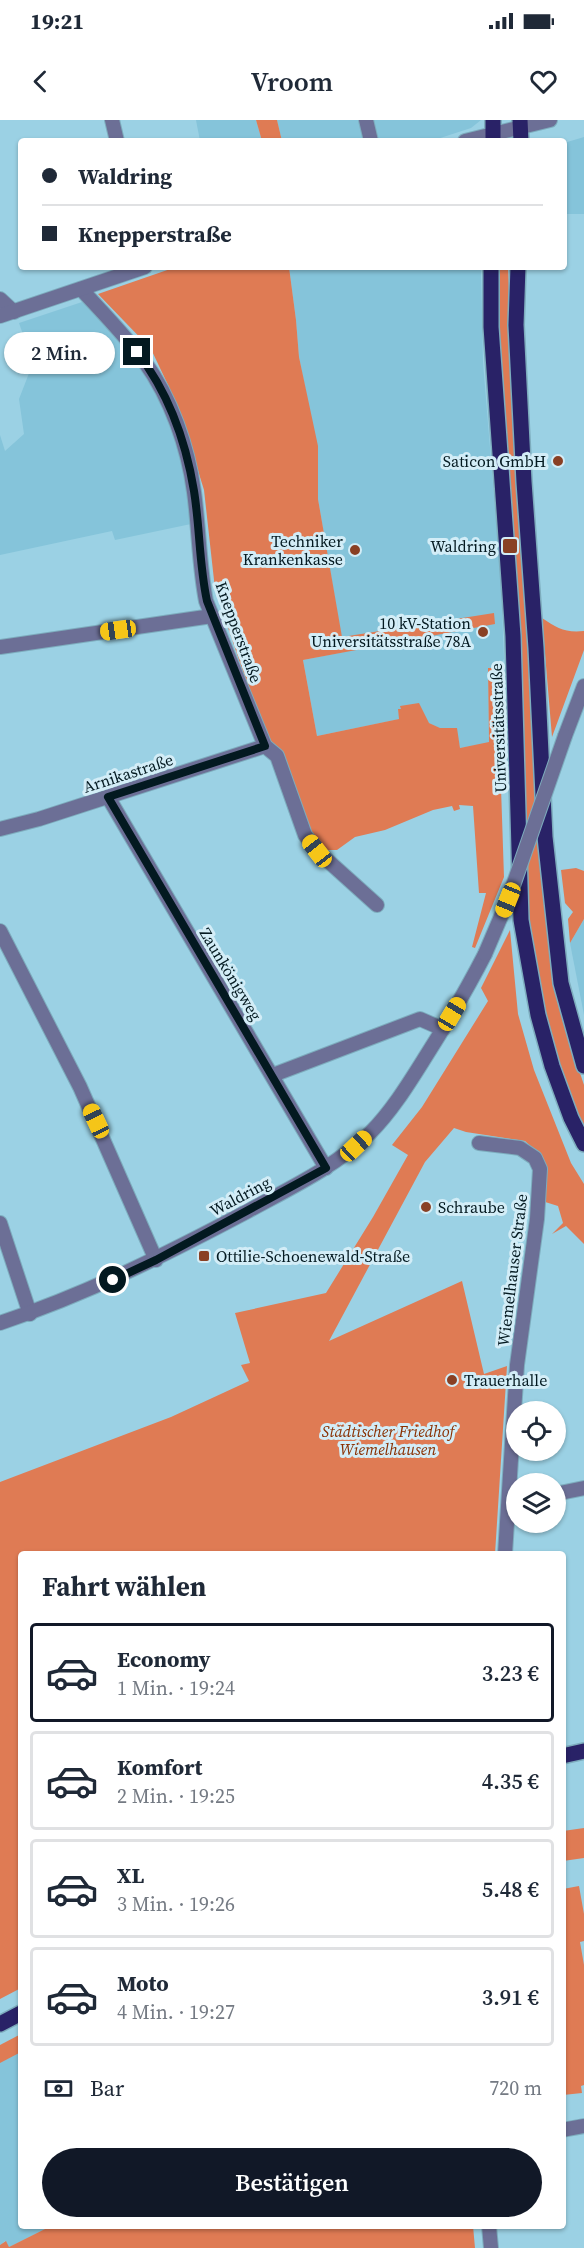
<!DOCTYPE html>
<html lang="de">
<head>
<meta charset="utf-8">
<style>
	body { margin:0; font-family:"Source Serif 4",serif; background:#f2f2f3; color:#1f2937; height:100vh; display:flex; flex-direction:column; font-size:22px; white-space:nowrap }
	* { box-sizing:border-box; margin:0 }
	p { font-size:20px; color:#747a83 }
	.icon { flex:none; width:33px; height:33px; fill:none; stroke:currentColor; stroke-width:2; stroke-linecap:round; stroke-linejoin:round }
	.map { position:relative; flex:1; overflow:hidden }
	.drawer { position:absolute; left:18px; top:1431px; width:548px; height:678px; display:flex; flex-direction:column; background:#fff; border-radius:6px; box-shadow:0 2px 4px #0004 }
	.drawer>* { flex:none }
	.hud { position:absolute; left:18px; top:18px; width:549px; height:132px; border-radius:6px; box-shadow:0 2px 4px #0004; display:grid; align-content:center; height:132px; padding:0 24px; background:#fff }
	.tools { position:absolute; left:506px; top:1281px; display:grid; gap:12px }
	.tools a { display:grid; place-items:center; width:60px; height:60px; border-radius:50%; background:#fff; box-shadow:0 2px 4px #0004; font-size:30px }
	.end { position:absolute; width:27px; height:27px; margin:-14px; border:8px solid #031920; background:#fff; box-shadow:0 0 0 3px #fff }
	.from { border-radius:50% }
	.bubble { position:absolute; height:42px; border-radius:21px; background:#fff; box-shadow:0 2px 4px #0004; font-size:20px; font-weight:600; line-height:42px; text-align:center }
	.car { position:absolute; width:18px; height:36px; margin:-18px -9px; border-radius:8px; box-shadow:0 0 4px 2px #0007; background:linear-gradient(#f5c518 24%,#345 0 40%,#f5c518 0 76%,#345 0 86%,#f5c518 0) }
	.hud b { display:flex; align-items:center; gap:21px; height:57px; font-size:22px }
	.hud b+b { border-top:2px solid #e0e1e3 }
	.hud i { width:15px; height:15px; background:#1f2937 }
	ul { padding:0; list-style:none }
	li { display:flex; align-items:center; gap:18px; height:99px; margin:0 12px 9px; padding:0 12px; border:3px solid #e0e1e3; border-radius:6px }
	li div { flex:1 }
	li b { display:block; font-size:22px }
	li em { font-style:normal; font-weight:600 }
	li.selected { border-color:#111827 }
	li>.icon { width:54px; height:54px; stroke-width:1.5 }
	h2 { padding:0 24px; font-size:27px; line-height:72px }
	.pay { display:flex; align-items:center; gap:15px; height:66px; padding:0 24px; font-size:22px }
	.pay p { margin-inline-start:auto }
	.primary-button { display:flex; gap:12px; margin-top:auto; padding:12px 24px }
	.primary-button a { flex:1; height:69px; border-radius:36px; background:#111827; color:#fff; font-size:24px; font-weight:600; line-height:69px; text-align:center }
	.status { display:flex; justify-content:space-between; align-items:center; height:42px; padding:0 30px; background:#fff; direction:ltr }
	.status svg { height:16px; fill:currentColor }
	header { display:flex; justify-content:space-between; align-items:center; height:78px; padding:0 24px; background:#fff; font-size:27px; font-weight:600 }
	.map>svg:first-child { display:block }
	.built { fill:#85c4da }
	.green { fill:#df7b54 }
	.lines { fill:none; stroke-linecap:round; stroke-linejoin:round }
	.minor-casing { stroke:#7dacbd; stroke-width:16 }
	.major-casing { stroke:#7dacbd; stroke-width:18 }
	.minor { stroke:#6c6f96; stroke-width:14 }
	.major { stroke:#292267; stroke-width:15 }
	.minor-bridge-casing { stroke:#7dacbd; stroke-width:16; stroke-linecap:butt }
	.minor-bridge { stroke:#6c6f96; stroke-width:14 }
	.route { stroke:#031920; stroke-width:8 }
	.poi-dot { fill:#894024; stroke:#d3edf7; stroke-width:2 }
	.labels { text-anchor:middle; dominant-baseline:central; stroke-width:6; stroke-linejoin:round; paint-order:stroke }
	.poi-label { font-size:16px; fill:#031920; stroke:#d3edf7; text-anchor:end }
	.street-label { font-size:16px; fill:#031920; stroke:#d3edf7 }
	.park-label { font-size:16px; font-style:italic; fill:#892f00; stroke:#d3edf7 }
</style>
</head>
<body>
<div class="status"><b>19:21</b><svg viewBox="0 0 49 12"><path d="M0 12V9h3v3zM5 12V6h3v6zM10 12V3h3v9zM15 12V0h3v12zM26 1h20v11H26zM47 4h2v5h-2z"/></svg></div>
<header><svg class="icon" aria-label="back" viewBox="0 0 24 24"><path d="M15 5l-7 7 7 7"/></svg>Vroom<svg class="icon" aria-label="heart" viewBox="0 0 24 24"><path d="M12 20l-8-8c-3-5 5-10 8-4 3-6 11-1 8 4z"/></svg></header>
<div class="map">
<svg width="584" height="2128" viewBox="0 0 584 2128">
	<rect width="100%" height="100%" fill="#9bd1e4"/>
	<g class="built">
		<path d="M 196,0 L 256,0 L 262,21 L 200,21 Z"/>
		<path d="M 277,0 L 360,0 L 365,21 L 282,21 Z"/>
		<path d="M 372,0 L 481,0 L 471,8 L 431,21 L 377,21 Z"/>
		<path d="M 584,17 L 584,94 L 564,94 L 564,23 Z"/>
		<path d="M 289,147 L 481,147 L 483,242 L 501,462 L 504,539 L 497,548 L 488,548 L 489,623 L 460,628 L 456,609 L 439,608 L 401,589 L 398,589 L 400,599 L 317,616 L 303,540 L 344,532 L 318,379 L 317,327 L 299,237 L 296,200 Z"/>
		<path d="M 82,182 L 105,204 L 143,248 L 157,273 L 181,334 L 188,369 L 191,404 L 115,420 L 112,411 L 0,435 L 0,315 L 5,331 L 24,314 L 19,279 L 33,243 L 19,203 Z"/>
		<path d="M 584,799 L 584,895 L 570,823 Z"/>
		<path d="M 21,1921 L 21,2106 L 51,2106 L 9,2127 L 5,2121 L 0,2125 L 0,1935 Z"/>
	</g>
	<g class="green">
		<path d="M 256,0 L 277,0 L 282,21 L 262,21 Z"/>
		<path d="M 176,147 L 289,147 L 296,200 L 299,237 L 318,326 L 318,379 L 342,517 L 494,493 L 495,504 L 303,540 L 317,616 L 399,599 L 398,589 L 401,589 L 400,586 L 419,583 L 429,603 L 440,608 L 457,608 L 460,628 L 489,622 L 488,548 L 497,548 L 504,757 L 475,828 L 472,827 L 486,773 L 479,773 L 473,686 L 459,685 L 460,689 L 454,691 L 452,686 L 433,690 L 385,710 L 355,717 L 337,730 L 326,730 L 312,717 L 262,608 L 215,469 L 204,370 L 188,318 L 168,265 L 151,229 L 98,174 Z"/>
		<path d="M 497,147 L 508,147 L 519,391 L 546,801 L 554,862 L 563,902 L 584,965 L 584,1010 C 511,859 527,686 520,523 C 514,397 500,273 497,147 Z"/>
		<path d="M 542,498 C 557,508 565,513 584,511 L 584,530 L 552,617 Z"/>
		<path d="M 576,748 L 584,751 L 584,799 L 570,823 L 568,799 L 573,792 L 565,783 L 561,750 Z"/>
		<path d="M 510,810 L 518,894 L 534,950 L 571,1043 L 584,1064 L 584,1124 L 566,1106 L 552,1114 L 563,1103 L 558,1086 L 542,1081 L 541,1036 L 525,1021 L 466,1012 L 454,1008 L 425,1042 L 329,1221 L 462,1161 L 484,1254 L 507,1246 L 495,1434 L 21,1434 L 21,1868 L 0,1879 L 0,1362 L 171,1297 L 249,1261 L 241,1245 L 250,1243 L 235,1193 L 326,1173 L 373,1097 L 408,1035 L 392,1025 L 422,987 L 488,881 L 481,868 Z"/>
		<path d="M 584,1708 L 584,1738 L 563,1741 L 563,1711 Z"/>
		<path d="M 579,1766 L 584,1794 L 584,1821 L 580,1822 L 584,1845 L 584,1965 L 581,1966 L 582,1973 L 563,1975 L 563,1769 Z"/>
		<path d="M 21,1914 L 21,1932 L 0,1943 L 0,1925 Z"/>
		<path d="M 51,2106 L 473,2106 L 475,2128 L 0,2128 L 0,2125 L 6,2121 L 9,2127 Z"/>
	</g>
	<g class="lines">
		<g class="minor-casing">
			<g id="minor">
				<path d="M 112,0 L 117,21"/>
				<path d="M 366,0 L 371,21"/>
				<path d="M 465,21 L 550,0"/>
				<path d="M 81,169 C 102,192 125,215 144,241 C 171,278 188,327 194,372 C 199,408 199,445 206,481 L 265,626 L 277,636 L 305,715 L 317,731 L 377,785"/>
				<path d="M 0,179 L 14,192"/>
				<path d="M 0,196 L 145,147"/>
				<path d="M 0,527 L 212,496"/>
				<path d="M 565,616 L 584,566"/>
				<path d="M 108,677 L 326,1048"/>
				<path d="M 0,709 L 39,699 L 265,626"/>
				<path d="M 0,811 L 80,967 L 156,1140"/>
				<path d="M 273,955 L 420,899 L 443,909"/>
				<path d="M 479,1023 L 520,1028 L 535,1038 L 540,1049 L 537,1099 L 517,1245 L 505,1434"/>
				<path d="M 0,1103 L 30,1194"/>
				<path d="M 0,1203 C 87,1174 167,1134 248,1091 C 290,1068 335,1047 370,1013 C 392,991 409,963 426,936 C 447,903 467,869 485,834"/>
				<path d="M 555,1374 L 584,1368"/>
				<path d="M 562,2010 L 584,2006"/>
				<path d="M 489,2106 L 491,2128"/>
			</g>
		</g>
		<g class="major-casing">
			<g id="major">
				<path d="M 520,0 L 521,21"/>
				<path d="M 493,21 L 493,0"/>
				<path d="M 491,147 L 491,207 L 513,516 L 521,800 L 538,895 L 552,946 L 571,998 L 584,1024"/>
				<path d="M 518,147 L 516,205 L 524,362 L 536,528 L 545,717 L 561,863 L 584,946"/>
				<path d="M 562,1636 L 584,1631"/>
				<path d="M 0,1904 L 21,1893"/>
			</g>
		</g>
		<use href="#minor" class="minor"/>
		<use href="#major" class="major"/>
		<g class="minor-bridge-casing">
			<path id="minor-bridge" d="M 485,834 L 508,780 L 565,616"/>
		</g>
		<use href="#minor-bridge" class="minor-bridge"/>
	</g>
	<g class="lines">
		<path class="route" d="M 113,1160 L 156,1140 L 326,1048 L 108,677 L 265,626 L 207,481 C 199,444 200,408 194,371 C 186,322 168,272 137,232"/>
	</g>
	<g class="poi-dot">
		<circle cx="558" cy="341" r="6"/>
		<rect x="502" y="418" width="16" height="16" rx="3"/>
		<circle cx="355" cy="430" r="6"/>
		<circle cx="483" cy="512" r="6"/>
		<circle cx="426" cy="1087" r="6"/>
		<rect x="198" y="1130" width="12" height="12" rx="3"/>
		<circle cx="452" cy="1260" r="6"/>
	</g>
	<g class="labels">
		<g class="poi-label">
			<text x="546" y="341">Saticon GmbH</text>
			<text x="343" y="421">Techniker<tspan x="343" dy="18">Krankenkasse</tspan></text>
			<text x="496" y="426">Waldring</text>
			<text x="471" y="503">10 kV-Station<tspan x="471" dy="18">Universitätsstraße 78A</tspan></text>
			<text x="438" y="1087" text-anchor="start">Schraube</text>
			<text x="216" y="1136" text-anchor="start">Ottilie-Schoenewald-Straße</text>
			<text x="464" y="1260" text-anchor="start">Trauerhalle</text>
		</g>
		<g class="street-label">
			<text transform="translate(239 512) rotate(70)">Knepperstraße</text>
			<text transform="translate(498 608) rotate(-92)">Universitätsstraße</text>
			<text transform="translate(128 653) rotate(-18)">Arnikastraße</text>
			<text transform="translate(231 854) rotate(59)">Zaunkönigweg</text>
			<text transform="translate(240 1076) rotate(-28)">Waldring</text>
			<text transform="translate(512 1150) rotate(-83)">Wiemelhauser Straße</text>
		</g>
		<g class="park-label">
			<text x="388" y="1311">Städtischer Friedhof<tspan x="388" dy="18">Wiemelhausen</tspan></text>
		</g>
	</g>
</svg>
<div class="tools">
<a><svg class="icon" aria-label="locate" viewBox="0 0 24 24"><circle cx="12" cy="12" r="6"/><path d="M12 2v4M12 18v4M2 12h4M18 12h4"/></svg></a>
<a><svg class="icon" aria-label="layers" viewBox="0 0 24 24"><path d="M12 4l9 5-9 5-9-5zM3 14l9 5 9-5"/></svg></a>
</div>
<i class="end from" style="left:113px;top:1160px"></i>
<i class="end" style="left:137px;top:232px"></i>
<div class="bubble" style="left:4px;top:212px;width:111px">2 Min.</div>
<i class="car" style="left:118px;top:510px;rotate:262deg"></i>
<i class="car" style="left:317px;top:731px;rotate:322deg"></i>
<i class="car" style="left:508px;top:780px;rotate:202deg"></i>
<i class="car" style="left:452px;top:894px;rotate:31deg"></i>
<i class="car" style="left:96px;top:1001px;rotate:335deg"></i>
<i class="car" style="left:356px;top:1026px;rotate:47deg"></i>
<div class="hud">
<b><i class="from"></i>Waldring</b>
<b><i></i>Knepperstraße</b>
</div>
<section class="drawer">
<h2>Fahrt wählen</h2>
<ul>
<li class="selected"><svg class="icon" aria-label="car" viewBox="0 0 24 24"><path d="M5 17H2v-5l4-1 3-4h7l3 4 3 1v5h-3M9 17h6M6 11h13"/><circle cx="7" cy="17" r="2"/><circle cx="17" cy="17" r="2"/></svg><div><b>Economy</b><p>1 Min. · 19:24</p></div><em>3.23 €</em></li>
<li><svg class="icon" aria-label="car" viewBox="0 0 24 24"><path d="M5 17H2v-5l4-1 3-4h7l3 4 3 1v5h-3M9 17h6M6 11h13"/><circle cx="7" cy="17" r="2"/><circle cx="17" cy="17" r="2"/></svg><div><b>Komfort</b><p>2 Min. · 19:25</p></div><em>4.35 €</em></li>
<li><svg class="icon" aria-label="car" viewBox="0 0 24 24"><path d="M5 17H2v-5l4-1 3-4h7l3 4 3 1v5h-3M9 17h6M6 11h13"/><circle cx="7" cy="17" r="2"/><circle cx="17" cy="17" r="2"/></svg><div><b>XL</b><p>3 Min. · 19:26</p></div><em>5.48 €</em></li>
<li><svg class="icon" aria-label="car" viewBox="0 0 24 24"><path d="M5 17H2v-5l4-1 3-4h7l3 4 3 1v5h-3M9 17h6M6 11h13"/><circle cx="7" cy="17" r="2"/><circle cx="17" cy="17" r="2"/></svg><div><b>Moto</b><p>4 Min. · 19:27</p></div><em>3.91 €</em></li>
</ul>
<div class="pay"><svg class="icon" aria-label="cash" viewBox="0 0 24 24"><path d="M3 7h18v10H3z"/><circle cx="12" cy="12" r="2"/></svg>Bar<p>720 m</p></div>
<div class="primary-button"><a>Bestätigen</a></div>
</section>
</div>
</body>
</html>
